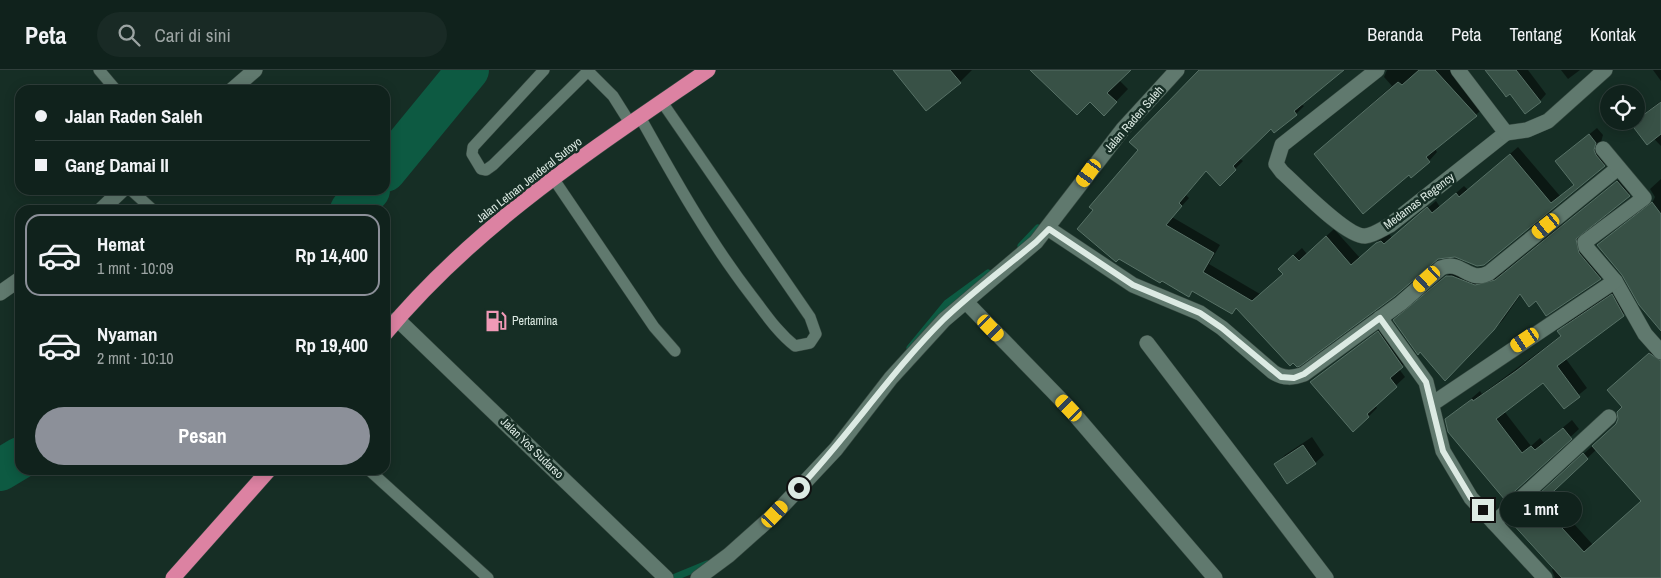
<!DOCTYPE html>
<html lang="id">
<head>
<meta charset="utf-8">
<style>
	body { margin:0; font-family:"Archivo Narrow",sans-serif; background:#192a25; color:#f1f3f6; height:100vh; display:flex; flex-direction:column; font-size:19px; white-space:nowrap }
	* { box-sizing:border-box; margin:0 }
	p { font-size:16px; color:#9ca4a3 }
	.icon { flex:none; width:28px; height:28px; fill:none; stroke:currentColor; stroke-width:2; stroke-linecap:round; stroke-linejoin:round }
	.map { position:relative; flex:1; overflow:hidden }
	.details { position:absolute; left:15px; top:135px; width:375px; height:270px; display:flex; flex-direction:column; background:#10221c; border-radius:15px; box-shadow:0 2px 12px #0003,0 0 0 1px #303f3b }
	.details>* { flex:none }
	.hud { position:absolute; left:15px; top:15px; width:375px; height:110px; border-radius:15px; box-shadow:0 2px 12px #0003,0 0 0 1px #303f3b; display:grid; align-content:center; height:110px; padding:0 20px; background:#10221c }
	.buttons { position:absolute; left:1600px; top:15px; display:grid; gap:10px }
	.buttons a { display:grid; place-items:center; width:45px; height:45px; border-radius:50%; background:#10221c; box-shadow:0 2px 12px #0003,0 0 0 1px #303f3b; font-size:25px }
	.end { position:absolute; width:22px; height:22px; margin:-11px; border:6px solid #dceae3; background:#111; box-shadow:0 0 0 2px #111 }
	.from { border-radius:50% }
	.bubble { position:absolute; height:35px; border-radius:18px; background:#10221c; box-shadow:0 2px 12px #0003,0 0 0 1px #303f3b; font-size:16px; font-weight:700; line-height:35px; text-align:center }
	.car { position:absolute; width:15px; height:30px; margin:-15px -8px; border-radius:6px; box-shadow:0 0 4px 1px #0007; background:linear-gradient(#f5c518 24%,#345 0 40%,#f5c518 0 76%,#345 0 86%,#f5c518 0) }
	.hud b { display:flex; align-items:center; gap:18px; height:48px; font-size:19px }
	.hud b+b { border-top:1px solid #303f3b }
	.hud i { width:12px; height:12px; background:#f1f3f6 }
	ul { padding:9px 0 0; list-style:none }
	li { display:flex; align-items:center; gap:15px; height:82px; margin:0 10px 8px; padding:0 10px; border:2px solid transparent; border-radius:15px }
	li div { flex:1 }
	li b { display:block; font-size:19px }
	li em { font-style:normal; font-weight:700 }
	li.on { border-color:#8c9099 }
	li>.icon { width:45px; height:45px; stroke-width:1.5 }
	.button { display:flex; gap:10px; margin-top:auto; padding:10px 20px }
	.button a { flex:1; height:58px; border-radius:30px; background:#8c9099; color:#fff; font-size:20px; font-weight:700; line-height:58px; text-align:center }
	header { display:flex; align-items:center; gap:30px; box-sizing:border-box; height:70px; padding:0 25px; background:#10221c; border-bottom:1px solid #303f3b }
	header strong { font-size:24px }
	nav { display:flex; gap:28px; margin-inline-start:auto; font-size:18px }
	.search { width:350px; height:45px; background:#192a25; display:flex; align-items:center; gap:12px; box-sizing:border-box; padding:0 18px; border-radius:28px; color:#9ca4a3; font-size:19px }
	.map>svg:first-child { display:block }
	.shadow { fill:#0007; fill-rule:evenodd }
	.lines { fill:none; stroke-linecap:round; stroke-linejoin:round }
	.stream { stroke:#0d5a42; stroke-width:7 }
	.river { stroke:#0d5a42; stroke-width:42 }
	.building { fill:#385146; stroke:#577166 }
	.lane-casing { stroke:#364941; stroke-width:12 }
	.street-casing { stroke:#364941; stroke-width:16 }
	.highway-casing { stroke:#364941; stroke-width:16 }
	.lane { stroke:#60796e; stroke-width:11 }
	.street { stroke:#60796e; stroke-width:15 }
	.highway { stroke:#dc82a2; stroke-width:15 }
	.route { stroke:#dceae3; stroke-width:6 }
	.labels { text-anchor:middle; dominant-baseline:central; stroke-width:5; stroke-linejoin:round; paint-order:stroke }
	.street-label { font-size:12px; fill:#dceae3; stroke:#162e25 }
	.poi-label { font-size:12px; fill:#dceae3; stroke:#162e25; text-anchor:start }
</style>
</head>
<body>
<header>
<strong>Peta</strong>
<div class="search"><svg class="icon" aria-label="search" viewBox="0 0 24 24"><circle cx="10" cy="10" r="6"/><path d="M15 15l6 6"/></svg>Cari di sini</div>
<nav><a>Beranda</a><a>Peta</a><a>Tentang</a><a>Kontak</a></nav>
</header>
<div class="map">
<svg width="1661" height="508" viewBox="0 0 1661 508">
	<rect width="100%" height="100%" fill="#162e25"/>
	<g class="shadow">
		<path d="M 894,0 L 972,0 L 960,12 Z"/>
		<path d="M 1031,0 L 1130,0 L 1119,10 L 1128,19 L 1104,44 L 1090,31 Z"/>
		<path d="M 1201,0 L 1341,0 L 1301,34 L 1304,36 L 1296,44 L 1271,57 L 1239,88 L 1243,91 L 1220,114 L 1207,100 L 1186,125 L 1189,128 L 1172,147 L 1220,175 L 1209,194 L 1260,224 L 1284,203 L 1287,191 L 1302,178 L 1307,184 L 1334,159 L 1360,188 L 1385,165 L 1389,164 L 1392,168 L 1436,131 L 1440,137 L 1464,116 L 1468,120 L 1518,77 L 1560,126 L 1575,114 L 1565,84 L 1597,58 L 1603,65 L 1601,72 L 1603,77 L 1612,88 L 1484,194 L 1446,186 L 1237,237 L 1232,243 L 1193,220 L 1188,225 L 1094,140 Z"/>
		<path d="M 1387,0 L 1452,0 L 1485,37 L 1435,79 L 1437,82 L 1429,91 L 1409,103 L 1315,84 L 1392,16 L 1384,7 Z"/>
		<path d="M 1488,0 L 1528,0 L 1546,24 L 1540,31 L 1510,22 Z"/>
		<path d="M 1561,0 L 1580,0 L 1568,9 Z"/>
		<path d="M 1653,0 L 1661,0 L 1661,11 Z"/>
		<path d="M 1661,31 L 1661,76 L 1636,50 Z"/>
		<path d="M 1627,103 L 1638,117 L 1585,161 L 1587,174 L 1609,199 L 1600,208 L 1547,244 L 1536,230 L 1521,224 L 1503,250 L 1445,309 L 1404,242 L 1456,198 L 1485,207 L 1502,203 Z"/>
		<path d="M 1661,109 L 1661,260 L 1623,204 L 1598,175 L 1652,133 L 1655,127 L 1650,119 Z"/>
		<path d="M 1620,217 L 1632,237 L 1566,289 L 1587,318 L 1564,337 L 1543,312 L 1504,341 L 1531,376 L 1540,368 L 1544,373 L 1572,350 L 1579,359 L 1505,428 L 1446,350 L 1480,321 L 1482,324 L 1562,265 L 1559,261 L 1567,253 Z"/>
		<path d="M 1388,253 L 1411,287 L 1399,299 L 1405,307 L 1375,335 L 1377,338 L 1368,347 L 1311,312 Z"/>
		<path d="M 1658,275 L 1661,278 L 1661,508 L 1555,508 L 1552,500 L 1554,497 L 1520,443 L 1617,353 L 1624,337 L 1617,312 ZM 1597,379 L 1643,430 L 1593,475 L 1548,425 Z"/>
		<path d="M 1312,367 L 1324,385 L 1315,393 L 1276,394 L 1285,385 Z"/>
	</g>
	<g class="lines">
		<g class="stream">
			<path d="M 1021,176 L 1038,158"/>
			<path d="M 910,278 L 947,233 L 988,203"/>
			<path d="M 673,508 L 707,494"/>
		</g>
		<g class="river">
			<path d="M 385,101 L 468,0"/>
			<path d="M 351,140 L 369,120"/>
			<path d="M 0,400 L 20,388"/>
		</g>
	</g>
	<g class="building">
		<path d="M 893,0 L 950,0 L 961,13 L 926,41 Z"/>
		<path d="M 1030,0 L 1131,0 L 1107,23 L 1117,32 L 1104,46 L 1090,32 L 1077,45 Z"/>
		<path d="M 1199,0 L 1344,0 L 1294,41 L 1297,45 L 1274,63 L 1271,59 L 1233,96 L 1236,100 L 1220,116 L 1206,101 L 1179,133 L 1182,136 L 1166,155 L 1214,183 L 1203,202 L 1252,231 L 1283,204 L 1278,199 L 1293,185 L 1299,191 L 1326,166 L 1351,195 L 1376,173 L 1381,171 L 1384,174 L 1427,137 L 1432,143 L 1456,123 L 1459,127 L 1510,84 L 1551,133 L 1574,115 L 1555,91 L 1589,64 L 1596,73 L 1594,80 L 1596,85 L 1605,96 L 1484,195 L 1477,196 L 1455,187 L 1438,189 L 1395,226 L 1300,296 L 1297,297 L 1293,293 L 1290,296 L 1236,238 L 1232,244 L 1192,221 L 1189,227 L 1162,211 L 1160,213 L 1119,189 L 1116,192 L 1077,159 L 1093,140 L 1089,137 L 1138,80 L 1129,72 Z"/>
		<path d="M 1419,0 L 1435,0 L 1477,46 L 1426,87 L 1430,92 L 1411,108 L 1409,105 L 1363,144 L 1314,84 L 1398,12 L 1402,15 Z"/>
		<path d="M 1485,0 L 1516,0 L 1541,32 L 1525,44 L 1510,24 L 1506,27 L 1504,24 Z"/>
		<path d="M 1661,32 L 1661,64 L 1647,75 L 1631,54 Z"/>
		<path d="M 1617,111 L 1630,126 L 1576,169 L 1579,183 L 1601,209 L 1546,246 L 1536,231 L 1529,237 L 1520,224 L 1494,260 L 1445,311 L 1420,282 L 1418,285 L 1393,250 L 1446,206 L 1452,206 L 1475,215 L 1495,210 Z"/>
		<path d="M 1652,132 L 1661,144 L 1661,261 L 1639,235 L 1622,205 L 1597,175 Z"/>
		<path d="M 1612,224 L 1624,246 L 1557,296 L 1580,327 L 1564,339 L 1543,313 L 1496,349 L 1522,383 L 1531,376 L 1535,380 L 1563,358 L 1572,369 L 1505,430 L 1448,362 L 1445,349 L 1472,329 L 1473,331 L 1516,301 L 1561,266 L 1557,261 Z"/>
		<path d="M 1378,261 L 1403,297 L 1390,308 L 1397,317 L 1367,344 L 1369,347 L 1353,362 L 1310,312 Z"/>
		<path d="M 1649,283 L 1661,291 L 1661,508 L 1562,508 L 1510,451 L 1583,383 L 1588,389 L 1540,434 L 1584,482 L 1641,431 L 1592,376 L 1616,354 L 1618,349 L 1617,342 L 1622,337 L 1607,320 Z"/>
		<path d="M 1303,375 L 1316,394 L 1287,414 L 1274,394 Z"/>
	</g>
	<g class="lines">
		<g class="lane-casing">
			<g id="lane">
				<path d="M 99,0 L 116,20"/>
				<path d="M 544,0 L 473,77 L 472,84 L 481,99 L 486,100 L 493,95 L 588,1"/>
				<path d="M 587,0 L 613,26 L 630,53"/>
				<path d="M 640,47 C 674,108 708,169 751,225 C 765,243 777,262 795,276 L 810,273 L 816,264 L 810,247 L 662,32"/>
				<path d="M 553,108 L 654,257 L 675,281"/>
				<path d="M 131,120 L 153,140"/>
				<path d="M 369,400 L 488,508"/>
			</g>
		</g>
		<g class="street-casing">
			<g id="street">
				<path d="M 1377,0 L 1282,75 L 1276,94 L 1282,102 C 1298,116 1346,167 1365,166 C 1374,165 1382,159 1390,155 L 1506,63"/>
				<path d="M 1458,0 L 1506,63 L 1527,60 L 1548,51 L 1605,0"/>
				<path d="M 232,20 L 255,0"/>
				<path d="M 101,140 L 122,120"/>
				<path d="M 1049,159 L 1133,215 L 1200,243 L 1222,258 L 1273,302 C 1284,309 1293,308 1304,304 L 1401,233 L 1441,198 C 1462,189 1468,214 1489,203 L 1618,98"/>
				<path d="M 1615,211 L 1645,264 L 1661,282"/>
				<path d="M 0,223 L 20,209"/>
				<path d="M 966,232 L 1069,338 L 1215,508"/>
				<path d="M 1380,248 L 1426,312 L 1443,381 L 1471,428 L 1545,508"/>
				<path d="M 397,249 L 666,508"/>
				<path d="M 1147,273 L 1326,508"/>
				<path d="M 1432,334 L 1615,211 L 1586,177 L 1585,172 L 1644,128 L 1603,79"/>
				<path d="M 1494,453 L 1609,347"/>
				<path d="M 698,508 L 729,485 L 775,444 L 836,379 L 891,308 L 944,250 L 1036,172 L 1123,59 L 1177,0"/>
			</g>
		</g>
		<g class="highway-casing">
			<g id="highway">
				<path d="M 385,264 C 475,155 593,79 708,0"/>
				<path d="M 173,508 L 269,400"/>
			</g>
		</g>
		<use href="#lane" class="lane"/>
		<use href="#street" class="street"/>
		<use href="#highway" class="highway"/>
	</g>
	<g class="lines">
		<path class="route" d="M 799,418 C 850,364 891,302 943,250 C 972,222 1006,197 1036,172 L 1049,159 L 1133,215 L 1200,243 L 1222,258 L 1281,307 L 1294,308 L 1304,304 L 1380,248 L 1426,312 L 1443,381 L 1471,428 L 1483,440"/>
	</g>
	<defs>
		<g id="fuel-bare" transform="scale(1.725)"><path d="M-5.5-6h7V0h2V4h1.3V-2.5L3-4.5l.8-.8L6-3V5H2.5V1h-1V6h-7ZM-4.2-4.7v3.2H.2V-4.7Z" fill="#f09ab7" stroke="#162e25" stroke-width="2.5" paint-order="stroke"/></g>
	</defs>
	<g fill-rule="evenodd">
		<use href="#fuel-bare" x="496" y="251"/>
	</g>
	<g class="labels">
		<g class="street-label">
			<text transform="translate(1134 49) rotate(-49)">Jalan Raden Saleh</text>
			<text transform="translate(529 110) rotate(-38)">Jalan Letnan Jenderal Sutoyo</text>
			<text transform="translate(1419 131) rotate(-37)">Medamas Regency</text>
			<text transform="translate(532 378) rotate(44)">Jalan Yos Sudarso</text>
		</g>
		<g class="poi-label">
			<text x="512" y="251">Pertamina</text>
		</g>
	</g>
</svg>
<div class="buttons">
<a><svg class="icon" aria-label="locate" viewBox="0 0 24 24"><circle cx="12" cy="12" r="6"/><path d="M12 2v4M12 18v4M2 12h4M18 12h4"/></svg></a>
</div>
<i class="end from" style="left:799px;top:418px"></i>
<i class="end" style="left:1483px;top:440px"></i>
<div class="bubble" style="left:1500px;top:422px;width:82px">1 mnt</div>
<i class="car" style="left:1089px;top:103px;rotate:216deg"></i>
<i class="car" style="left:1546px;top:156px;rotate:231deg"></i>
<i class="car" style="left:1427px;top:209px;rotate:228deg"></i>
<i class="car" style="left:991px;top:258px;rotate:136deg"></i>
<i class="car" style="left:1525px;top:270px;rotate:236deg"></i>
<i class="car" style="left:1069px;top:338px;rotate:316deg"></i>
<i class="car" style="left:775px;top:444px;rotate:43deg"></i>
<div class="hud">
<b><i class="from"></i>Jalan Raden Saleh</b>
<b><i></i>Gang Damai II</b>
</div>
<section class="details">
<ul>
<li class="on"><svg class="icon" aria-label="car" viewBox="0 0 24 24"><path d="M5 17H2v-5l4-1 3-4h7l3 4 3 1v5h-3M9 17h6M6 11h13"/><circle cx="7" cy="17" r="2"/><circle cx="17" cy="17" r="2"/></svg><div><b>Hemat</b><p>1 mnt · 10:09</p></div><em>Rp 14,400</em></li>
<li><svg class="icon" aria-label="car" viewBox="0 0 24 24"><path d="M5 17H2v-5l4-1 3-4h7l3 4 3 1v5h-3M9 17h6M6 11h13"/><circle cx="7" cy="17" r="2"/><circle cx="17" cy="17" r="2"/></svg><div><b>Nyaman</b><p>2 mnt · 10:10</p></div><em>Rp 19,400</em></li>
</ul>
<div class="button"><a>Pesan</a></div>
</section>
</div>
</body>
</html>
